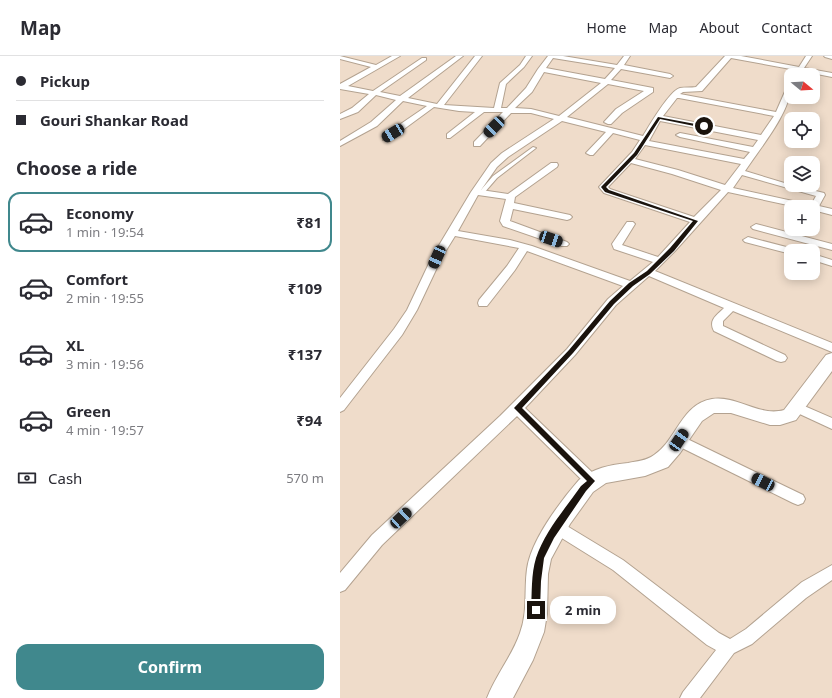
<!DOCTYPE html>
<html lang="en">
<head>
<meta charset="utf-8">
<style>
	body { margin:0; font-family:"Noto Sans",sans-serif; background:#f2f2f3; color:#2b2b33; height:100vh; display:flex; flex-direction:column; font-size:15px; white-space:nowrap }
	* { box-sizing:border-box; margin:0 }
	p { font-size:13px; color:#7c7c81 }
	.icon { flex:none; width:22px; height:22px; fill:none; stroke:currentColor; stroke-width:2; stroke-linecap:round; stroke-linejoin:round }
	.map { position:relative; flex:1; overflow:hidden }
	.side { display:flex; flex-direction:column; background:#fff; width:340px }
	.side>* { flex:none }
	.guide { display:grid; align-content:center; height:88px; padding:0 16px; background:#fff }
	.needle { width:26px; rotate:108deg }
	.buttons { position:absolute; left:444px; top:12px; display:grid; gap:8px }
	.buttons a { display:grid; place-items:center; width:36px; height:36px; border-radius:8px; background:#fff; box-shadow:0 2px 10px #0003; font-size:20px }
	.end { position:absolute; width:18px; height:18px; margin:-9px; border:5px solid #1a130d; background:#fff; box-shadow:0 0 0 2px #fff }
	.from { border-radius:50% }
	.bubble { position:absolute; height:28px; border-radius:12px; background:#fff; box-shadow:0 2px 10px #0003; font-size:13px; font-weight:700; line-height:28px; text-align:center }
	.car { position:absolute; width:12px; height:24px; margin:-12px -6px; border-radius:5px; box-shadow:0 0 3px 1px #0007; background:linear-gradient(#222 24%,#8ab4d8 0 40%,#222 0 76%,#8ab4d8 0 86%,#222 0) }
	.guide b { display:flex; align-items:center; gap:14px; height:38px; font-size:15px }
	.guide b+b { border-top:1px solid #e1e1e2 }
	.guide i { width:10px; height:10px; background:#2b2b33 }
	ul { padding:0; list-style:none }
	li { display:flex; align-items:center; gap:12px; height:60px; margin:0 8px 6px; padding:0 8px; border:2px solid transparent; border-radius:12px }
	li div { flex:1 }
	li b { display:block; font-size:15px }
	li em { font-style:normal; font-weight:700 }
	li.current { border-color:#40888d }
	li>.icon { width:36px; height:36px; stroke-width:1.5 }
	h2 { padding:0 16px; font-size:18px; line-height:48px }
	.pay { display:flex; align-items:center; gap:10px; height:44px; padding:0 16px; font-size:15px }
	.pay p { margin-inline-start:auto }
	.button { display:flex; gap:8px; margin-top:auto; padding:8px 16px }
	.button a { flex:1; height:46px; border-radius:12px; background:#40888d; color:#fff; font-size:16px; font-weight:700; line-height:46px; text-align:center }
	header { display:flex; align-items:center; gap:24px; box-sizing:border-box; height:56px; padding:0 20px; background:#fff; border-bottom:1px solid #e1e1e2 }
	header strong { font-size:19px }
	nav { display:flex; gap:22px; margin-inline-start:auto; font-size:14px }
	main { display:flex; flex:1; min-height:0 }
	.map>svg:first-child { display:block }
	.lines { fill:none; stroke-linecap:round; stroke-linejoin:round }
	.lane-casing { stroke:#b3a290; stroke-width:2 }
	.street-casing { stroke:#b3a290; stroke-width:2 }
	.secondary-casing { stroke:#b3a290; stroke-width:2 }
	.lane { fill:#fff; fill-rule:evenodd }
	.street { fill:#fff; fill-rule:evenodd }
	.secondary { fill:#fff; fill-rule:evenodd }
	.route { fill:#1a130d }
</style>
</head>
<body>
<header>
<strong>Map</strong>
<nav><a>Home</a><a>Map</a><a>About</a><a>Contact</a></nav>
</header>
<main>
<section class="side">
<div class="guide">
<b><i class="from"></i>Pickup</b>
<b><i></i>Gouri Shankar Road</b>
</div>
<h2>Choose a ride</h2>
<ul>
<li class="current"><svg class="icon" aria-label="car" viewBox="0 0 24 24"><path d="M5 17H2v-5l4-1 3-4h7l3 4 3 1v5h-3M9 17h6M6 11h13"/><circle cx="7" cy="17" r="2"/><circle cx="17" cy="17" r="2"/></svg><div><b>Economy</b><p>1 min · 19:54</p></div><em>₹81</em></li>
<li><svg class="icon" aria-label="car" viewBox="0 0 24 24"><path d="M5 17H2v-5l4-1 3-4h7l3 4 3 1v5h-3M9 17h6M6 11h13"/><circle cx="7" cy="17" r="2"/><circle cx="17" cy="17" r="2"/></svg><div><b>Comfort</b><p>2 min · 19:55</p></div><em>₹109</em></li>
<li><svg class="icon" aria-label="car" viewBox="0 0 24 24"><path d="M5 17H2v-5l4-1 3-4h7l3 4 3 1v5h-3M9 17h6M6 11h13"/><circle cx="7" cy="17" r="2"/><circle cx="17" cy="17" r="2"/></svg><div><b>XL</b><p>3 min · 19:56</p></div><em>₹137</em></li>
<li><svg class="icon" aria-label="car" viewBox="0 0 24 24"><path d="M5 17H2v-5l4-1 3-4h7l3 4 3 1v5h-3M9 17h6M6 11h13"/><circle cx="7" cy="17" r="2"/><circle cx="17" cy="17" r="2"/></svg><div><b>Green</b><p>4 min · 19:57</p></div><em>₹94</em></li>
</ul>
<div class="pay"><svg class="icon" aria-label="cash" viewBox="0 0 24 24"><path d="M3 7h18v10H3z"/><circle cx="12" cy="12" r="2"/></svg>Cash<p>570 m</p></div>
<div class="button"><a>Confirm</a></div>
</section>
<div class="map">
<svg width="492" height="642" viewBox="0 0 492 642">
	<rect width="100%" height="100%" fill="#efdcca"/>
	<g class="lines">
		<g class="lane-casing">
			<path id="lane" d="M 193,91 L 196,92 L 157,122 L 144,137 L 140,137 L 140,135 L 153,120 Z"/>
		</g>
		<g class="street-casing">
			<g id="street">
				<path d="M 0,0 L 36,9 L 52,0 L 60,0 L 8,30 L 33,35 L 82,2 L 86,2 L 86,4 L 40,36 L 60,40 L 116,0 L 123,0 L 68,42 L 97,48 L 135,0 L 142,0 L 104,49 L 154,52 L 160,27 L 180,9 L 186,0 L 192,0 L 184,11 L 166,28 L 161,52 L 167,52 L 186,32 L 198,13 L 208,0 L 223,0 L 277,9 L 284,0 L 290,0 L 284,9 L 330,18 L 333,20 L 330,22 L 281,13 L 271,24 L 313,32 L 313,36 L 282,57 L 271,68 L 268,68 L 264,66 L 276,53 L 304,35 L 268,28 L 227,61 L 303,80 C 309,70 330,34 340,32 C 345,31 351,32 356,31 L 385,0 L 401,0 L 459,11 L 466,0 L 472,0 L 464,12 L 492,17 L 492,21 L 462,15 L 460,19 L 454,19 L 456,14 L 391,2 L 362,35 L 343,36 L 340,38 L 436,56 L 447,31 L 451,29 C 451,56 420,92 405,115 L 451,129 L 484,137 L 485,139 L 479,150 L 492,153 L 492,159 L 473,154 L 473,151 L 457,151 L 388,136 L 335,195 L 315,215 L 492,287 L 492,296 L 393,255 L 383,265 L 383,270 L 445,299 L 447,302 L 445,305 L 441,306 L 437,305 L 374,275 C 368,264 377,259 384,252 L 309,220 L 276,249 L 235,299 L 185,352 L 257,421 L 259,425 L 257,429 L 252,431 L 247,429 L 177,360 L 42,489 L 5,534 L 0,536 L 0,517 L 32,479 L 160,360 L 227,293 L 268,243 L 283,230 L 187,195 L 175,214 L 147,250 L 139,250 L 138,247 L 139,244 L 167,210 L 179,192 L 115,180 L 102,201 L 77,254 L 62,279 L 4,354 L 0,356 L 0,342 L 54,273 L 67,254 L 92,201 L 131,136 L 151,107 L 162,97 L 214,63 L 191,57 L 171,57 L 140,90 L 134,90 L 134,86 L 163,56 L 144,56 L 110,82 L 107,82 L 107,78 L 135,56 L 119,55 L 94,51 L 49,84 L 43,84 L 43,80 L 87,50 L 63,45 L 37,70 L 0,90 L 0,85 L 31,66 L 56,44 L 36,39 L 18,56 L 0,63 L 0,58 L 12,52 L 29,38 L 0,33 L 0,28 L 31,11 L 0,3 ZM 213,2 L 275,12 L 265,23 L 206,12 ZM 204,16 L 261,27 L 219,60 L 191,53 L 175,52 L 192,36 ZM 337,42 L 339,42 L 434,60 L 421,79 L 323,60 ZM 222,65 L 266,76 L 246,97 L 250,99 L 253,99 L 273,77 L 300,84 L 292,96 L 259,131 L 264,137 L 350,166 L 318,201 L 282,189 L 295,168 L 293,166 L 287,166 L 272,188 L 274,193 L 313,206 L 290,225 L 192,190 L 170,184 L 118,175 L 138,139 L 166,143 L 160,165 L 163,170 L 221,190 L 227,190 L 229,188 L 227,186 L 170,165 L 173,153 L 227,164 L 230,163 L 232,161 L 230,159 L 174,147 L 175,141 L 217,111 L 218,109 L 217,107 L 211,107 L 168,138 L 141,134 L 157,111 L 168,101 ZM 320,65 L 418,84 L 413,91 L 340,77 L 336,79 L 340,81 L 410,96 L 404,103 L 309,85 ZM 305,89 L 401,108 L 385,129 L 338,114 L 295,103 ZM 291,107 L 332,118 L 381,134 L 354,161 L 270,133 L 268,131 ZM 402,119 L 476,140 L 471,149 L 393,132 Z"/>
				<path d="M 484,0 L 492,0 L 492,3 L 485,1 Z"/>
				<path d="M 416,168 L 492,188 L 492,194 L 413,173 L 411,171 Z"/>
				<path d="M 408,181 L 454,193 L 456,195 L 451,195 L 451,198 L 405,186 L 403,184 Z"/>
				<path d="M 473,198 L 492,204 L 492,210 L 473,204 Z"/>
				<path d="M 455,346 L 492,362 L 492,373 L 451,354 L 449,351 L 451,348 Z"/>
				<path d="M 339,379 L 463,439 L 465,443 L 463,447 L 458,449 L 453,447 L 334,388 L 332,384 L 334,380 Z"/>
				<path d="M 217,464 L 283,504 L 379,577 L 390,583 L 406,573 L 462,526 L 492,509 L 492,524 L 466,542 L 412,588 L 394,597 L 360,642 L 340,642 L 343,636 L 376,594 L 367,589 L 273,514 L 212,476 L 210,471 L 212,466 Z"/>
			</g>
		</g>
		<g class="secondary-casing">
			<path id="secondary" d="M 492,297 L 492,315 L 456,364 L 440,369 L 430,369 L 391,357 L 374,357 L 362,365 L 340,397 L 328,411 L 305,420 L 266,427 L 253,436 L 230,468 L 211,503 L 208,518 L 207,558 L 204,576 L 193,604 L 173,642 L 147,642 C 156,619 172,600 180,577 C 188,556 184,534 187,513 C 191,484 220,446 239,424 C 253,412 270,409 288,407 C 297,405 306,405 314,399 C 337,384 341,348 372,343 C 397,339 419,361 444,354 L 486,299 Z"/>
		</g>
		<use href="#lane" class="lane"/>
		<use href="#street" class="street"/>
		<use href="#secondary" class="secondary"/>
	</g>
	<path class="route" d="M 318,61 L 366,70 L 364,72 L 320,63 L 297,99 L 266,131 L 269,134 L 358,165 L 334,195 L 310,218 L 293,230 L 274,248 L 233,297 L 182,352 L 255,425 L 246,435 L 214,482 L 204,502 L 201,525 L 200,554 L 199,557 L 196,558 L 193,557 L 191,554 C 192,537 191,518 196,502 C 205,475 225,453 241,430 L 247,425 L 174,352 L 229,294 L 270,245 L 289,227 L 307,215 L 330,192 L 353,165 L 265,136 L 261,131 L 294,97 Z"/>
</svg>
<div class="buttons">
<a><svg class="needle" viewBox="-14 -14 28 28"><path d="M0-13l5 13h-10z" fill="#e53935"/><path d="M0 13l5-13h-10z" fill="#7c7c81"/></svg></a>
<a><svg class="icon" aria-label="locate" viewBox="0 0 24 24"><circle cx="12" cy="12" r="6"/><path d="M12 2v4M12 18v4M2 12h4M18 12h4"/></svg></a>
<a><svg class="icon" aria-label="layers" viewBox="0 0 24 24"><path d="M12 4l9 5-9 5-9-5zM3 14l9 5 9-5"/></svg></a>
<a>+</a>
<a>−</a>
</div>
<i class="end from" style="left:364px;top:70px"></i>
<i class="end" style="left:196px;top:554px"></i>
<div class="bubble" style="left:210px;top:540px;width:66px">2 min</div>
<i class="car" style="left:154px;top:71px;rotate:225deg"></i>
<i class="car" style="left:53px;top:77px;rotate:239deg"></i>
<i class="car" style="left:211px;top:183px;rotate:109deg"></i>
<i class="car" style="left:97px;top:201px;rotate:204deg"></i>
<i class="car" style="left:339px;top:384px;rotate:34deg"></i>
<i class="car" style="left:423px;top:426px;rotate:296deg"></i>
<i class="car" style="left:61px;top:462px;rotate:47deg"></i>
</div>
</main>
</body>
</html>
